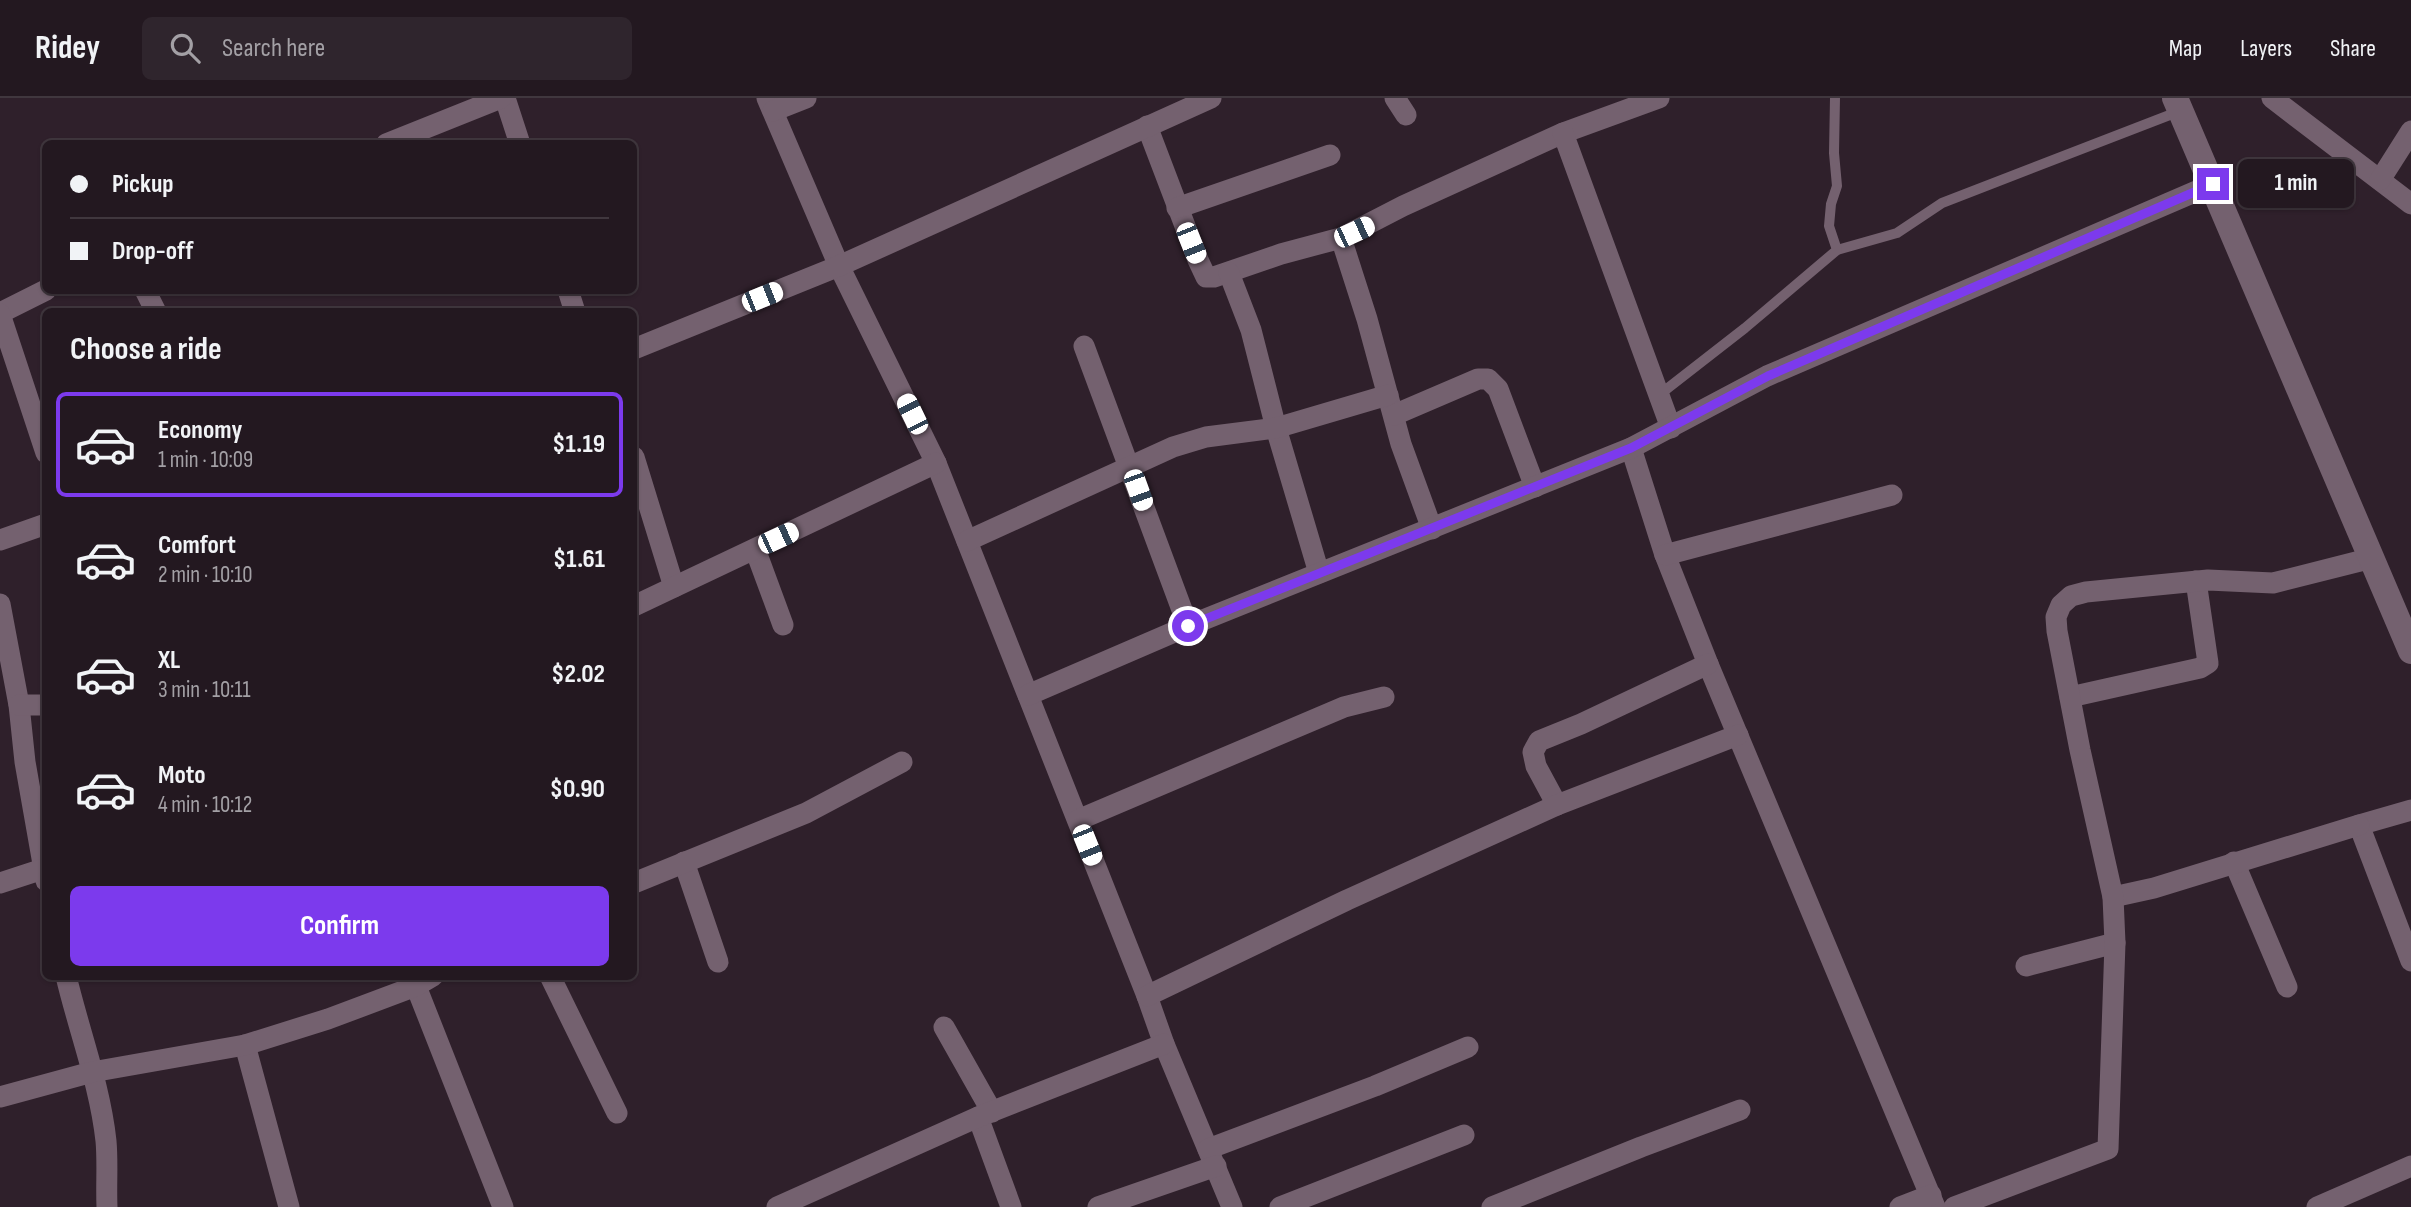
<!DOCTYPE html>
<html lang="en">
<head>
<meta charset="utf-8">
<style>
	body { margin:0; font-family:"Sofia Sans Condensed",sans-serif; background:#2f252d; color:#f1f3f6; height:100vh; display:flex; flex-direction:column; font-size:26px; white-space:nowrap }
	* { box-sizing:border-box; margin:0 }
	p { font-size:23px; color:#a3a0a5 }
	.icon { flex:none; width:38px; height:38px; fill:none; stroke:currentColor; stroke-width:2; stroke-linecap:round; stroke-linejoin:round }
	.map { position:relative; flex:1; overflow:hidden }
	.sheet { position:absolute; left:42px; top:210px; width:595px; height:672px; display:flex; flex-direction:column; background:#231820; border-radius:10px; box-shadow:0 2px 5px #0004,0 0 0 2px #40373e }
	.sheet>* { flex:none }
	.top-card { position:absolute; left:42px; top:42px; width:595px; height:154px; border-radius:10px; box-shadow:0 2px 5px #0004,0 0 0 2px #40373e; display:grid; align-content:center; height:154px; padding:0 28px; background:#231820 }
	.end { position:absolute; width:32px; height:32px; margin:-16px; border:9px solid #7c3aed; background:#fff; box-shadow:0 0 0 4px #fff }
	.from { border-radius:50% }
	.bubble { position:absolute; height:49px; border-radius:10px; background:#231820; box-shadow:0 2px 5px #0004,0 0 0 2px #40373e; font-size:23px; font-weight:700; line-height:49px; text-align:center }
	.car { position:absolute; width:21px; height:42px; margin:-21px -10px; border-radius:9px; box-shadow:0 0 5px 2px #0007; background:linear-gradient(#fff 24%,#345 0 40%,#fff 0 76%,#345 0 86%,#fff 0) }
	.top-card b { display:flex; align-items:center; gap:24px; height:66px; font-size:26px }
	.top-card b+b { border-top:2px solid #40373e }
	.top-card i { width:18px; height:18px; background:#f1f3f6 }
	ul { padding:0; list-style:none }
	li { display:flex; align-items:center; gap:21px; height:105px; margin:0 14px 10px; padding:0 14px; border:4px solid transparent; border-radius:10px }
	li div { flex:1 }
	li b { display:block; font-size:26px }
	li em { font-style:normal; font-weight:700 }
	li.active { border-color:#7c3aed }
	li>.icon { width:63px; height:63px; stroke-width:1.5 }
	h2 { padding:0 28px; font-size:32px; line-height:84px }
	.button { display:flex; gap:14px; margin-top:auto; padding:14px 28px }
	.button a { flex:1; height:80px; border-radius:10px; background:#7c3aed; color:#fff; font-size:28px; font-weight:700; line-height:80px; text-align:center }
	header { display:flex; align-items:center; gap:42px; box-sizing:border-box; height:98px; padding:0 35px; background:#231820; border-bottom:2px solid #40373e }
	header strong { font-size:33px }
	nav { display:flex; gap:38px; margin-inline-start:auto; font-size:24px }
	.search { width:490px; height:63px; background:#2f252d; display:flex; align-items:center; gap:18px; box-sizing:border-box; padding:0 24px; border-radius:10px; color:#a3a0a5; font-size:26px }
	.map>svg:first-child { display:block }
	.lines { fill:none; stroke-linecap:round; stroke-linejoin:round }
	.service { stroke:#74616f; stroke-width:10 }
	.minor { stroke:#74616f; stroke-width:21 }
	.tertiary { stroke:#74616f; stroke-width:26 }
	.route { stroke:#7c3aed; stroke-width:9 }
</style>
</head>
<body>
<header>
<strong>Ridey</strong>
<div class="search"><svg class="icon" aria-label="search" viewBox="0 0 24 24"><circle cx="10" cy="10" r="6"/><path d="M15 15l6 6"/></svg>Search here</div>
<nav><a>Map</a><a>Layers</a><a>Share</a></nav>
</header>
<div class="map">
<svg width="2411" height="1109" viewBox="0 0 2411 1109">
	<rect width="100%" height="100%" fill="#2f202b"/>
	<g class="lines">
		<g class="service">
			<path d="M 1837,152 L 1897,135 L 1942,105 L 2180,13"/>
			<path d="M 1659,297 L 1745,230 L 1837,152 L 1829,128 L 1831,106 L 1837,88 L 1834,55 L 1835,0"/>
		</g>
		<g class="minor">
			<path d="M 505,0 L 520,46"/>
			<path d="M 767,0 L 839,168 L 936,365 L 1147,898 L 1164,946 L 1232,1109"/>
			<path d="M 1395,0 L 1406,17"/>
			<path d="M 2272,0 L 2411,106"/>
			<path d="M 773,13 L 806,0"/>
			<path d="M 1147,28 L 1198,162 L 1206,179 L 1214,179 L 1281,156 L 1341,140 L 1403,108 L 1563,35 L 1659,0"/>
			<path d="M 1563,35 L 1671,330"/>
			<path d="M 386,46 L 501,0"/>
			<path d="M 2380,82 L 2411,33"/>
			<path d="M 1177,110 L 1330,57"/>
			<path d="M 1341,140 L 1367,221 L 1401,346 L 1432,431"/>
			<path d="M 1229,175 L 1251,232 L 1276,330 L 1319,475"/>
			<path d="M 145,192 L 156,214"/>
			<path d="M 568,192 L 575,214"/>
			<path d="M 0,215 L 46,192"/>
			<path d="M 0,216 L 46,355"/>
			<path d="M 1084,248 L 1188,528"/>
			<path d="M 634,251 L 839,168 L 1211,0"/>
			<path d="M 1394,317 L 1478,281 L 1488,281 L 1498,291 L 1535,389"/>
			<path d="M 1631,350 L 1665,457 L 1708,566 L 1935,1109"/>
			<path d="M 634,359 L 674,489"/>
			<path d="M 0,442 L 46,426"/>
			<path d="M 967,443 L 1173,349 L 1206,339 L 1276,330 L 1388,297"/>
			<path d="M 755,451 L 783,527"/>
			<path d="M 1665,457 L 1892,397"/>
			<path d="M 0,506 L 19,607 L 25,664 L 46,783"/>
			<path d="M 634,508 L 936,365"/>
			<path d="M 1028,597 L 1188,528 L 1631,350 L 1767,278 L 2213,86"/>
			<path d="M 2070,599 L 2200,570 L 2208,565 L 2196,483"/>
			<path d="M 19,607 L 46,607"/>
			<path d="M 1557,707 L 1536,668 L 1533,654 L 1539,643 L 1581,626 L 1708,566"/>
			<path d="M 2411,712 L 2359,727 L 2411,863"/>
			<path d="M 1078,722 L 1344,609 L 1384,599"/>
			<path d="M 684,764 L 718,864"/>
			<path d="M 2234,764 L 2287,889"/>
			<path d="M 0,785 L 46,770"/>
			<path d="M 634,785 L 806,715 L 902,664"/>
			<path d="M 2113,799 L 2154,790 L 2359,727"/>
			<path d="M 2026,868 L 2115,845"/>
			<path d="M 66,878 C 79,933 100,987 106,1043 C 108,1065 106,1087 107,1109"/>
			<path d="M 412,878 L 503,1109"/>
			<path d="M 550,878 L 617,1015"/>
			<path d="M 1147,898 L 1347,802 L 1557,707 L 1738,637"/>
			<path d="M 944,929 L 992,1014"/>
			<path d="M 245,947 L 289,1109"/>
			<path d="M 0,999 L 92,974 L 245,947 L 328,921 L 416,888 L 433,878"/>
			<path d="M 978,1019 L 1011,1109"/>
			<path d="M 1208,1051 L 1375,988 L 1468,949"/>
			<path d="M 777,1109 L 978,1019 L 1164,946"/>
			<path d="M 1098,1109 L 1216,1068"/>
			<path d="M 1280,1109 L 1464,1037"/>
			<path d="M 1492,1109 L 1641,1049 L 1740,1012"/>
			<path d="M 1900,1109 L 1931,1097"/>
			<path d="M 1954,1109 L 2108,1051 L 2115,845 L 2113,799 L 2080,652 L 2057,533 L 2056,519 L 2061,507 L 2071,498 L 2086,494 L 2208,482 L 2273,485 L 2372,460"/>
			<path d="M 2317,1109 L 2411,1068"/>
		</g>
		<path class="tertiary" d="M 2175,0 L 2411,553"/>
	</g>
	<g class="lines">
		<path class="route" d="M 1188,528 L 1631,350 L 1768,278 L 2213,86"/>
	</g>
</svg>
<i class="end from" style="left:1188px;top:528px"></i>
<i class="end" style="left:2213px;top:86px"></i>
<div class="bubble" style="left:2238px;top:61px;width:116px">1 min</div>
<i class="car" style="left:1354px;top:134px;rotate:65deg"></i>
<i class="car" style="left:1191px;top:145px;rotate:158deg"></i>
<i class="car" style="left:762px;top:199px;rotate:68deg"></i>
<i class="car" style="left:912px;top:316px;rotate:334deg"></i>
<i class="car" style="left:1138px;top:392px;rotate:160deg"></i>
<i class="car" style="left:778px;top:440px;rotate:65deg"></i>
<i class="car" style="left:1087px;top:747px;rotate:158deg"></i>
<div class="top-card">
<b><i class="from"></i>Pickup</b>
<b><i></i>Drop-off</b>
</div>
<section class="sheet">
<h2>Choose a ride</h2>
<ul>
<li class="active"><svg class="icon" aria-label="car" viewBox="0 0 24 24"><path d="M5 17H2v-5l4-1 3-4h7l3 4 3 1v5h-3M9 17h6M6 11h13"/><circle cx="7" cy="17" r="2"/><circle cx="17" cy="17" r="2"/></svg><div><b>Economy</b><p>1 min · 10:09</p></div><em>$1.19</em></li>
<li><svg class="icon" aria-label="car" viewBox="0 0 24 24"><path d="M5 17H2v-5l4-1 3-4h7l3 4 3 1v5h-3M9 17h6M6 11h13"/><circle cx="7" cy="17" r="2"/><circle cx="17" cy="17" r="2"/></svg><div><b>Comfort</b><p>2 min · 10:10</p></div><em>$1.61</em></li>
<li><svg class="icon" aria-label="car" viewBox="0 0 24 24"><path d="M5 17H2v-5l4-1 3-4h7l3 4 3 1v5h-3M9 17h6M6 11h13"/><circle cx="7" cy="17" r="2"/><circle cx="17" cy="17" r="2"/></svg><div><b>XL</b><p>3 min · 10:11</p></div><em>$2.02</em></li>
<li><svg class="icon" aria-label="car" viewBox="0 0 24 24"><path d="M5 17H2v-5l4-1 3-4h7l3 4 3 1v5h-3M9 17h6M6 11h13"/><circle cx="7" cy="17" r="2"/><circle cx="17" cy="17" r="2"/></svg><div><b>Moto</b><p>4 min · 10:12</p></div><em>$0.90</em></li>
</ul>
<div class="button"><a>Confirm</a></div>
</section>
</div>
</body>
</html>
